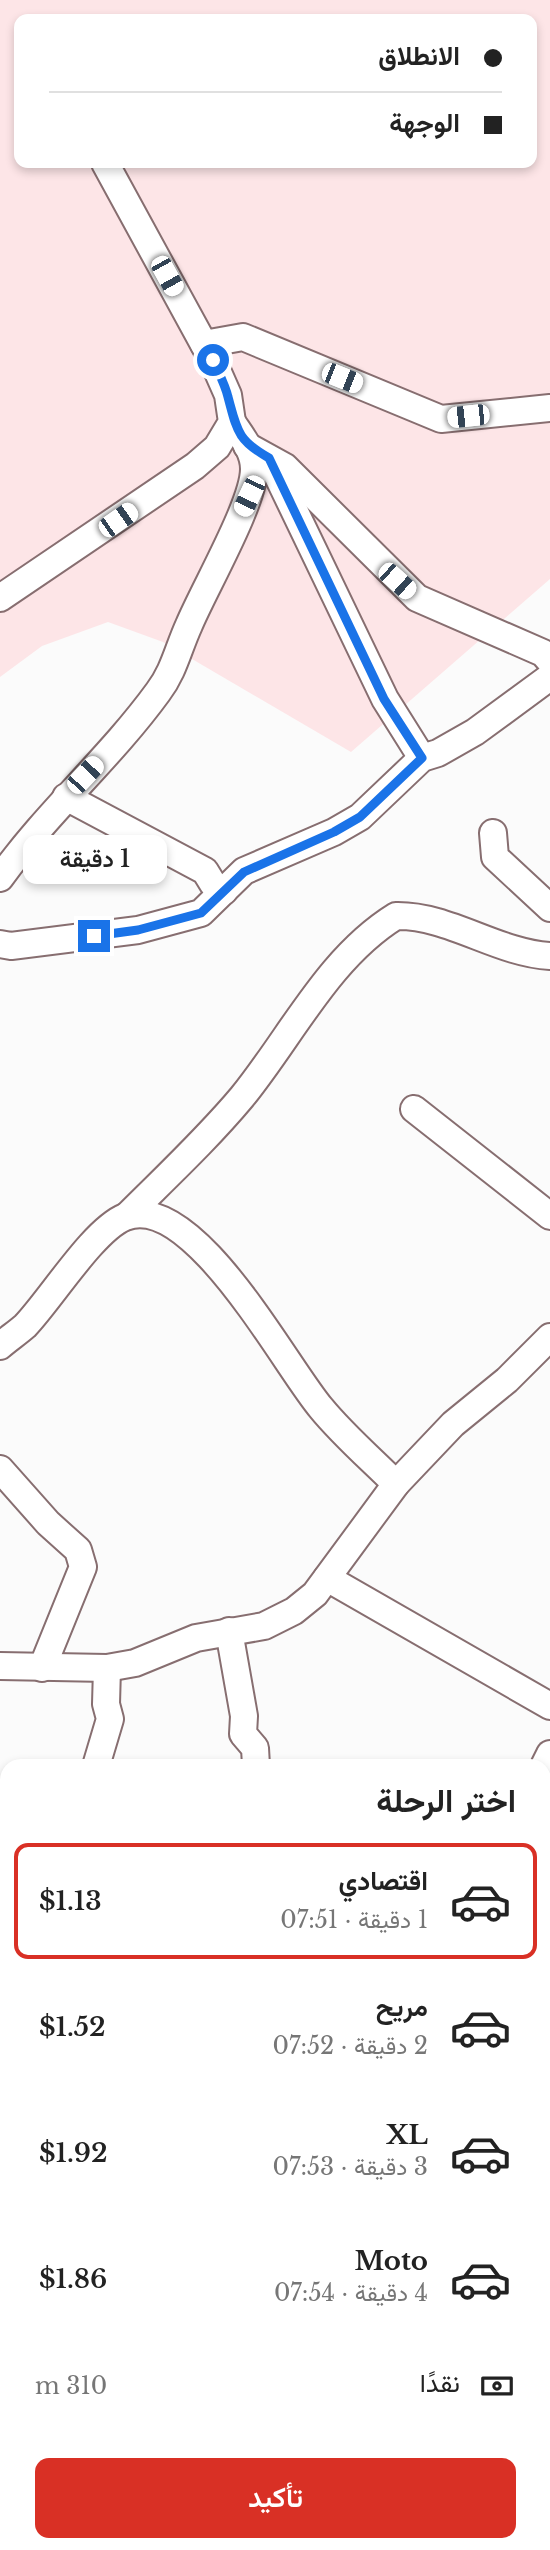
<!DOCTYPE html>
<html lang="ar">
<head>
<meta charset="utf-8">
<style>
	body { margin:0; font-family:"Libre Baskerville",Vazirmatn,serif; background:#f2f2f2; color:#222; direction:rtl; height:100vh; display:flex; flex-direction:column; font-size:26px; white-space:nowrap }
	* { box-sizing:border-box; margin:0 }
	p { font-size:23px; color:#767676 }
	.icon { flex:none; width:38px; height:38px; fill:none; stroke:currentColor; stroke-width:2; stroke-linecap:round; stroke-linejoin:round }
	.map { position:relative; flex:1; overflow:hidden; direction:ltr }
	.sheet { position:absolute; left:0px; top:1759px; width:551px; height:793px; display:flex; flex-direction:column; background:#fff; border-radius:21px 21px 0 0; box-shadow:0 4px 10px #0003; direction:rtl }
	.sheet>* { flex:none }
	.banner { position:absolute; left:14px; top:14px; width:523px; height:154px; border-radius:14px; box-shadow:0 4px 10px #0003; direction:rtl; display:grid; align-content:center; height:154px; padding:0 35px; background:#fff }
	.end { position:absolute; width:32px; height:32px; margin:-16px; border:9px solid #1a73e8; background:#fff; box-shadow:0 0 0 4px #fff }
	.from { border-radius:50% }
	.bubble { position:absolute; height:49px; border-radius:14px; background:#fff; box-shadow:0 4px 10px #0003; font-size:23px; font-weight:600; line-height:49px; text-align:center; direction:rtl }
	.car { position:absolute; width:21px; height:42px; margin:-21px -10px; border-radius:9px; box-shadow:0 0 5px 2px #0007; background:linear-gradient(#fff 24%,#345 0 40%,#fff 0 76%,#345 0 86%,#fff 0) }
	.banner b { display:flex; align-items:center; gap:24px; height:66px; font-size:26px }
	.banner b+b { border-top:2px solid #e0e0e0 }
	.banner i { width:18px; height:18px; background:#222 }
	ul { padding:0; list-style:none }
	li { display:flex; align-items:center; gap:21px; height:116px; margin:0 14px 10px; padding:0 21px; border:4px solid transparent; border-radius:14px }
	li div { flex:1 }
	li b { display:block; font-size:26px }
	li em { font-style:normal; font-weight:600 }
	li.active { border-color:#d93025 }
	li>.icon { width:63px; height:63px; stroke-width:1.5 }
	h2 { padding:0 35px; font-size:32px; line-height:84px }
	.pay { display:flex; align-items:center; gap:18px; height:77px; padding:0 35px; font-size:26px }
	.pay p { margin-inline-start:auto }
	.primary-button { display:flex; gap:14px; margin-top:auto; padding:14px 35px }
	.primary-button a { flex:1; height:80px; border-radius:14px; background:#d93025; color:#fff; font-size:28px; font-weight:600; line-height:80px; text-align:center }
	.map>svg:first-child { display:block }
	.green { fill:#fde5e7; fill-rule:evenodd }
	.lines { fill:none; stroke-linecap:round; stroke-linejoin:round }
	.minor-casing { stroke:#876e70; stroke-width:30 }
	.minor { stroke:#fff; stroke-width:26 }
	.route { stroke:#1a73e8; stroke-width:9 }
</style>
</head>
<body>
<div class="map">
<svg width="550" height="2550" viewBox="0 0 550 2550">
	<rect width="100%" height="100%" fill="#fbfbfb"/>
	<g class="green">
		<path d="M 0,0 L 550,0 L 550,579 L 351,752 L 163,642 L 108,622 L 42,646 L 0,677 ZM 19,19 L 532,19 L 532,163 L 19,163 Z"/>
		<path d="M 0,2498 L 7,2499 L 7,2544 L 348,2544 L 389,2550 L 0,2550 Z"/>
	</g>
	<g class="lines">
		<g class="minor-casing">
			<g id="minor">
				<path d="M 204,344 L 243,337 L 441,419 L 550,408"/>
				<path d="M 247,446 L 285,467 L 417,598 L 543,653 L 550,661"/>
				<path d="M 270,460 L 385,699 L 422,758"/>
				<path d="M 0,598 L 195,466 L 217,447 L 232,422 L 228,395 L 213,361 L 105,163"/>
				<path d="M 66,797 L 205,871 L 213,884 L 224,891"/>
				<path d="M 493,833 L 495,857 L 550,908"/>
				<path d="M 0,878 C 48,811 110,758 158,692 C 174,671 178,649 189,625 C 204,589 254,503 254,469 C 254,451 242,437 232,422"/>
				<path d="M 0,944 L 11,946 L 138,930 L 201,913 L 244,871 L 334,832 L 360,817 L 422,758 L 438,753 L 475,732 L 550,677"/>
				<path d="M 414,1109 L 550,1216"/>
				<path d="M 127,1216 C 166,1177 206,1140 242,1097 C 291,1037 328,958 396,916 C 449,915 497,953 550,956"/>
				<path d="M 0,1346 C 8,1339 17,1333 25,1326 C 51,1299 93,1230 125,1217 C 193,1190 285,1366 321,1408 C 343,1435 371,1459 396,1484"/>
				<path d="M 0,1469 L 48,1523 L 78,1550 L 83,1567 L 42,1668"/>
				<path d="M 327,1578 L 550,1706"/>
				<path d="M 229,1631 L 244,1716 L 243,1734 L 255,1748 L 256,1766"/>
				<path d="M 0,1666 L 107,1668 L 135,1663 L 196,1638 L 264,1626 L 294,1611 L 315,1594 L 396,1484 L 453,1424 L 507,1380 L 550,1337"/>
				<path d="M 96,1766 L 110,1719 L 106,1704 L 107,1668"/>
				<path d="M 544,1766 L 550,1754"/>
				<path d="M 0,1829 L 7,1841"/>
				<path d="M 0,2074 L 7,2079"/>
				<path d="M 549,2142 L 550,2142"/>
				<path d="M 544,2226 L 550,2228"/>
				<path d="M 0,2329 L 7,2332"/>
				<path d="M 544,2473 L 550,2474"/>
			</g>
		</g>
		<use href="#minor" class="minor"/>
	</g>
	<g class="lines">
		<path class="route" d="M 94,936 L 138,930 L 201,913 L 244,872 L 334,832 L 360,817 L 422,758 L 384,699 L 269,458 C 237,440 237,430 228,397 C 225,384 218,372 213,360"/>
	</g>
</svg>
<i class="end from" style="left:213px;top:360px"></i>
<i class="end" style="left:94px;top:936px"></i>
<div class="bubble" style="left:23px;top:835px;width:144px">1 دقيقة</div>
<i class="car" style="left:167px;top:276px;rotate:151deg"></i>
<i class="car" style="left:342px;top:378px;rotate:112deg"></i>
<i class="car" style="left:468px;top:416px;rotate:264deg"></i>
<i class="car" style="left:249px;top:496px;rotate:205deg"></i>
<i class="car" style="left:118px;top:520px;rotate:55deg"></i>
<i class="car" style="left:397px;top:581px;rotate:132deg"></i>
<i class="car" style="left:85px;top:775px;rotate:43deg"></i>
<div class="banner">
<b><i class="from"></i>الانطلاق</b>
<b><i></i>الوجهة</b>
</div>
<section class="sheet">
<h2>اختر الرحلة</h2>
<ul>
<li class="active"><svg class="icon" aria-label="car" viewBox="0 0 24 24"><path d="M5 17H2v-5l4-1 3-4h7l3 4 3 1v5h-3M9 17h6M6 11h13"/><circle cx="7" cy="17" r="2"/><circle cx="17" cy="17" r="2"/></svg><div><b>اقتصادي</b><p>1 دقيقة · 07:51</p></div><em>$1.13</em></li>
<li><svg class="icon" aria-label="car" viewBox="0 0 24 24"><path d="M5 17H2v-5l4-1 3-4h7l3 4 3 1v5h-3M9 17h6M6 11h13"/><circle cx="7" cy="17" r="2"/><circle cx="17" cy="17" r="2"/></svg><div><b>مريح</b><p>2 دقيقة · 07:52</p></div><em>$1.52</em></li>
<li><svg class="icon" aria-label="car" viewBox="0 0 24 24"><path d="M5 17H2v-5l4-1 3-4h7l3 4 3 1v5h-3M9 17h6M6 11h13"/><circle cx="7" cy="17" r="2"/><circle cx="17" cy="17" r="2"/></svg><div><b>XL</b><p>3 دقيقة · 07:53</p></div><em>$1.92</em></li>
<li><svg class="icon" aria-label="car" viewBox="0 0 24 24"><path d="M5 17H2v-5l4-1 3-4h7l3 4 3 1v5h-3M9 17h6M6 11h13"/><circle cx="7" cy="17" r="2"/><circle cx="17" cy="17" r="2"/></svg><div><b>Moto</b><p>4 دقيقة · 07:54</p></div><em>$1.86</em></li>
</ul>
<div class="pay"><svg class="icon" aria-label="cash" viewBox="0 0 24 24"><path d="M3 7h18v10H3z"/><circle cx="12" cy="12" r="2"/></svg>نقدًا<p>310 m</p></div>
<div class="primary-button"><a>تأكيد</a></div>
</section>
</div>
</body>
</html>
